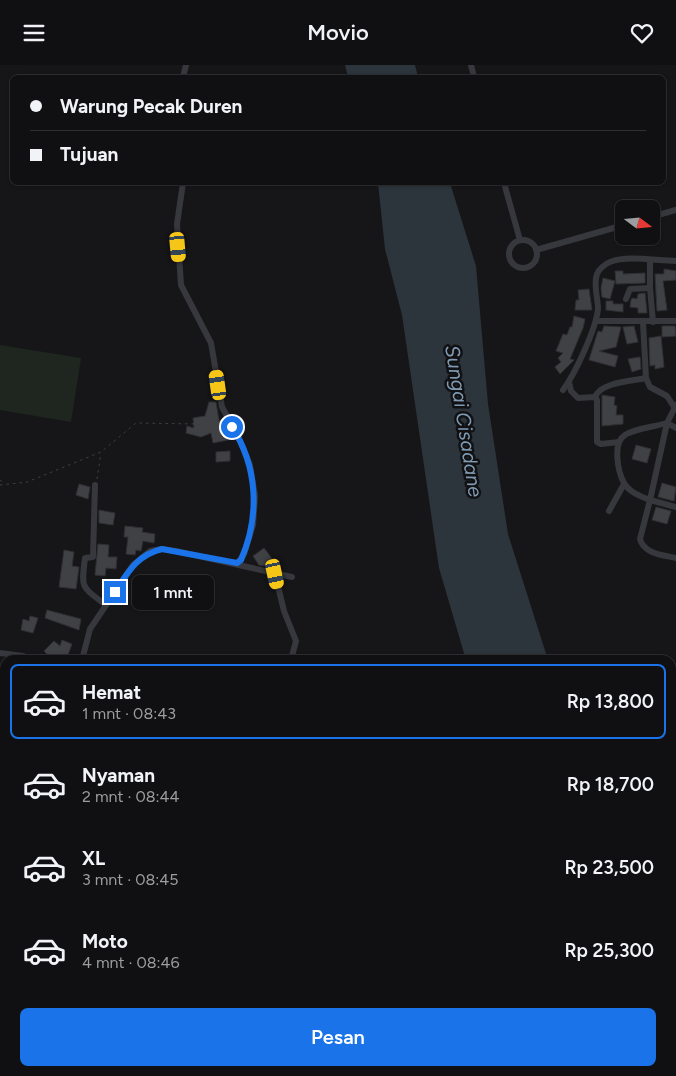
<!DOCTYPE html>
<html lang="id">
<head>
<meta charset="utf-8">
<style>
	body { margin:0; font-family:Figtree,sans-serif; background:#1e1e20; color:#f1f3f6; height:100vh; display:flex; flex-direction:column; font-size:19px; white-space:nowrap }
	* { box-sizing:border-box; margin:0 }
	p { font-size:16px; color:#9c9d9f }
	.icon { flex:none; width:28px; height:28px; fill:none; stroke:currentColor; stroke-width:2; stroke-linecap:round; stroke-linejoin:round }
	.map { position:relative; flex:1; overflow:hidden }
	.sheet { position:absolute; left:0px; top:590px; width:676px; height:421px; display:flex; flex-direction:column; background:#101012; border-radius:15px 15px 0 0; box-shadow:0 1px 4px #0004,0 0 0 1px #303032 }
	.sheet>* { flex:none }
	.hud { position:absolute; left:10px; top:10px; width:656px; height:110px; border-radius:8px; box-shadow:0 1px 4px #0004,0 0 0 1px #303032; display:grid; align-content:center; height:110px; padding:0 20px; background:#101012 }
	.needle { width:32px; rotate:106deg }
	.tools { position:absolute; left:615px; top:135px; display:grid; gap:10px }
	.tools a { display:grid; place-items:center; width:45px; height:45px; border-radius:8px; background:#101012; box-shadow:0 1px 4px #0004,0 0 0 1px #303032; font-size:25px }
	.end { position:absolute; width:22px; height:22px; margin:-11px; border:6px solid #1a73e8; background:#fff; box-shadow:0 0 0 2px #fff }
	.from { border-radius:50% }
	.bubble { position:absolute; height:35px; border-radius:8px; background:#101012; box-shadow:0 1px 4px #0004,0 0 0 1px #303032; font-size:16px; font-weight:600; line-height:35px; text-align:center }
	.car { position:absolute; width:15px; height:30px; margin:-15px -8px; border-radius:6px; box-shadow:0 0 4px 1px #0007; background:linear-gradient(#f5c518 24%,#345 0 40%,#f5c518 0 76%,#345 0 86%,#f5c518 0) }
	.hud b { display:flex; align-items:center; gap:18px; height:48px; font-size:19px }
	.hud b+b { border-top:1px solid #303032 }
	.hud i { width:12px; height:12px; background:#f1f3f6 }
	ul { padding:9px 0 0; list-style:none }
	li { display:flex; align-items:center; gap:15px; height:75px; margin:0 10px 8px; padding:0 10px; border:2px solid transparent; border-radius:8px }
	li div { flex:1 }
	li b { display:block; font-size:19px }
	li em { font-style:normal; font-weight:600 }
	li.selected { border-color:#1a73e8 }
	li>.icon { width:45px; height:45px; stroke-width:1.5 }
	.primary-button { display:flex; gap:10px; margin-top:auto; padding:10px 20px }
	.primary-button a { flex:1; height:58px; border-radius:8px; background:#1a73e8; color:#fff; font-size:20px; font-weight:600; line-height:58px; text-align:center }
	header { display:flex; justify-content:space-between; align-items:center; height:65px; padding:0 20px; background:#101012; font-size:22px; font-weight:600 }
	.map>svg:first-child { display:block }
	.green { fill:#1e261f }
	.water { fill:#2c353c }
	.building { fill:#404145; stroke:#303034 }
	.lines { fill:none; stroke-linecap:round; stroke-linejoin:round }
	.path { stroke:#3d3f44; stroke-width:1; stroke-dasharray:2.5 4; stroke-linecap:butt }
	.street { stroke:#37383d; stroke-width:6 }
	.route { stroke:#1a73e8; stroke-width:6 }
	.labels { text-anchor:middle; dominant-baseline:central; stroke-width:5; stroke-linejoin:round; paint-order:stroke }
	.water-label { font-size:20px; font-style:italic; fill:#7f9bb3; stroke:#111113 }
</style>
</head>
<body>
<header><svg class="icon" aria-label="menu" viewBox="0 0 24 24"><path d="M4 6h16M4 12h16M4 18h16"/></svg>Movio<svg class="icon" aria-label="heart" viewBox="0 0 24 24"><path d="M12 20l-8-8c-3-5 5-10 8-4 3-6 11-1 8 4z"/></svg></header>
<div class="map">
<svg width="676" height="1011" viewBox="0 0 676 1011">
	<rect width="100%" height="100%" fill="#161618"/>
	<path class="green" d="M 0,280 L 81,293 L 71,357 L 0,345 Z"/>
	<g class="water">
		<path d="M 345,0 L 415,0 L 418,12 L 348,12 Z"/>
		<path d="M 378,118 L 450,118 L 476,201 L 488,339 L 508,469 L 548,595 L 466,595 L 439,503 L 402,250 L 385,184 Z"/>
		<path d="M 671,933 L 676,945 L 676,1011 L 637,1011 L 634,1006 L 671,1006 Z"/>
	</g>
	<g class="building">
		<path d="M 664,204 L 676,206 L 676,215 L 663,216 L 667,245 L 657,246 L 655,209 L 664,209 Z"/>
		<path d="M 615,206 L 623,206 L 623,209 L 645,208 L 645,218 L 616,219 Z"/>
		<path d="M 603,213 L 615,216 L 610,234 L 602,232 L 601,223 Z"/>
		<path d="M 589,224 L 592,245 L 575,245 L 576,235 L 579,235 L 578,225 Z"/>
		<path d="M 645,228 L 647,248 L 638,248 L 638,243 L 630,242 L 631,235 L 632,233 L 637,234 L 638,229 Z"/>
		<path d="M 606,236 L 613,236 L 613,239 L 623,239 L 623,247 L 606,245 Z"/>
		<path d="M 574,251 L 585,254 L 583,263 L 570,294 L 574,295 L 560,309 L 555,302 L 561,297 L 558,293 L 563,288 L 556,286 L 563,269 L 567,270 L 570,262 L 572,262 Z"/>
		<path d="M 604,261 L 621,262 L 616,282 L 599,286 L 618,291 L 615,302 L 589,295 L 598,266 L 602,267 Z"/>
		<path d="M 634,261 L 638,277 L 627,279 L 623,262 Z"/>
		<path d="M 662,261 L 675,261 L 676,271 L 662,272 Z"/>
		<path d="M 661,271 L 664,302 L 655,304 L 655,300 L 650,301 L 649,273 Z"/>
		<path d="M 640,292 L 641,304 L 632,307 L 628,294 Z"/>
		<path d="M 602,330 L 615,332 L 614,340 L 617,341 L 616,350 L 623,350 L 623,359 L 602,361 Z"/>
		<path d="M 209,337 L 216,337 L 219,356 L 223,354 L 228,364 L 225,364 L 228,375 L 213,378 L 211,368 L 201,372 L 186,368 L 187,361 L 194,363 L 193,353 L 205,351 Z"/>
		<path d="M 636,380 L 651,384 L 647,398 L 632,394 Z"/>
		<path d="M 230,386 L 230,396 L 216,397 L 216,387 Z"/>
		<path d="M 662,418 L 676,422 L 674,436 L 658,432 Z"/>
		<path d="M 79,419 L 90,422 L 88,434 L 76,430 Z"/>
		<path d="M 656,442 L 671,446 L 667,459 L 652,455 Z"/>
		<path d="M 99,445 L 115,448 L 113,460 L 99,458 Z"/>
		<path d="M 125,461 L 143,463 L 142,467 L 155,469 L 154,478 L 143,476 L 141,486 L 136,485 L 135,490 L 126,489 L 128,472 L 124,472 Z"/>
		<path d="M 98,479 L 109,480 L 108,492 L 117,492 L 116,504 L 106,503 L 105,511 L 95,510 Z"/>
		<path d="M 264,483 L 273,495 L 265,501 L 259,500 L 253,491 Z"/>
		<path d="M 64,485 L 74,487 L 72,501 L 79,502 L 76,524 L 59,522 Z"/>
		<path d="M 47,545 L 81,554 L 79,565 L 45,553 Z"/>
		<path d="M 30,551 L 38,553 L 33,568 L 21,565 L 23,554 L 29,556 Z"/>
		<path d="M 62,575 L 72,579 L 66,595 L 51,590 L 49,591 L 44,586 L 54,576 L 60,581 Z"/>
	</g>
	<g class="lines">
		<g class="path">
			<path d="M 97,414 L 101,388"/>
			<path d="M 0,415 L 5,419"/>
			<path d="M 0,420 L 27,417 L 101,387 L 136,358 L 199,359 L 219,354"/>
			<path d="M 0,971 L 5,969"/>
		</g>
		<g class="street">
			<path d="M 471,0 L 474,12"/>
			<path d="M 183,12 L 186,0"/>
			<path d="M 183,118 L 177,159 L 181,220 L 211,278 L 222,342 L 238,371 L 250,400 L 255,431 L 253,460 L 244,489 L 237,499"/>
			<path d="M 504,118 L 520,175"/>
			<path d="M 651,152 L 676,145"/>
			<circle cx="523" cy="189" r="14"/>
			<path d="M 536,185 L 624,160"/>
			<path d="M 650,195 L 650,223 L 653,257"/>
			<path d="M 626,234 L 630,224 L 650,223"/>
			<path d="M 596,256 L 676,256"/>
			<path d="M 643,257 L 646,313 L 650,322 L 667,331 L 674,342"/>
			<path d="M 569,317 L 571,326 L 578,333 L 595,332 L 597,335 L 597,377 L 601,379 L 619,377"/>
			<path d="M 563,325 C 575,309 596,264 598,244 C 598,233 593,220 597,209 C 599,204 605,199 610,197 C 629,190 656,196 676,196"/>
			<path d="M 595,332 C 601,317 632,316 646,313"/>
			<path d="M 676,340 L 667,358 L 650,435 L 676,442"/>
			<path d="M 676,363 L 667,358 C 654,362 636,363 625,370 C 612,378 618,407 624,418 C 629,427 640,431 650,435 L 640,474 C 644,489 663,490 676,493"/>
			<path d="M 95,420 L 93,492 L 85,493 C 81,524 81,521 106,540"/>
			<path d="M 609,446 L 624,419"/>
			<path d="M 275,509 L 284,546 L 296,576 L 291,595"/>
			<path d="M 0,588 L 23,591 L 31,595"/>
			<path d="M 82,595 L 90,564 L 133,500 L 150,486 L 162,484 L 176,486 L 292,512"/>
			<path d="M 0,661 L 5,662"/>
			<path d="M 0,709 L 5,707"/>
			<path d="M 0,797 L 5,794"/>
			<path d="M 0,951 L 5,951"/>
			<path d="M 528,1006 L 532,1011"/>
			<path d="M 96,1011 L 96,1006"/>
		</g>
	</g>
	<g class="lines">
		<path class="route" d="M 115,527 C 128,507 137,490 162,484 L 237,498 L 241,495 C 260,451 258,402 232,362"/>
	</g>
	<g class="labels">
		<g class="water-label">
			<text transform="translate(464 356) rotate(81)">Sungai Cisadane</text>
		</g>
	</g>
</svg>
<div class="tools">
<a><svg class="needle" viewBox="-14 -14 28 28"><path d="M0-13l5 13h-10z" fill="#e53935"/><path d="M0 13l5-13h-10z" fill="#9c9d9f"/></svg></a>
</div>
<i class="end from" style="left:232px;top:362px"></i>
<i class="end" style="left:115px;top:527px"></i>
<div class="bubble" style="left:132px;top:510px;width:82px">1 mnt</div>
<i class="car" style="left:178px;top:182px;rotate:175deg"></i>
<i class="car" style="left:218px;top:320px;rotate:352deg"></i>
<i class="car" style="left:275px;top:509px;rotate:168deg"></i>
<div class="hud">
<b><i class="from"></i>Warung Pecak Duren</b>
<b><i></i>Tujuan</b>
</div>
<section class="sheet">
<ul>
<li class="selected"><svg class="icon" aria-label="car" viewBox="0 0 24 24"><path d="M5 17H2v-5l4-1 3-4h7l3 4 3 1v5h-3M9 17h6M6 11h13"/><circle cx="7" cy="17" r="2"/><circle cx="17" cy="17" r="2"/></svg><div><b>Hemat</b><p>1 mnt · 08:43</p></div><em>Rp 13,800</em></li>
<li><svg class="icon" aria-label="car" viewBox="0 0 24 24"><path d="M5 17H2v-5l4-1 3-4h7l3 4 3 1v5h-3M9 17h6M6 11h13"/><circle cx="7" cy="17" r="2"/><circle cx="17" cy="17" r="2"/></svg><div><b>Nyaman</b><p>2 mnt · 08:44</p></div><em>Rp 18,700</em></li>
<li><svg class="icon" aria-label="car" viewBox="0 0 24 24"><path d="M5 17H2v-5l4-1 3-4h7l3 4 3 1v5h-3M9 17h6M6 11h13"/><circle cx="7" cy="17" r="2"/><circle cx="17" cy="17" r="2"/></svg><div><b>XL</b><p>3 mnt · 08:45</p></div><em>Rp 23,500</em></li>
<li><svg class="icon" aria-label="car" viewBox="0 0 24 24"><path d="M5 17H2v-5l4-1 3-4h7l3 4 3 1v5h-3M9 17h6M6 11h13"/><circle cx="7" cy="17" r="2"/><circle cx="17" cy="17" r="2"/></svg><div><b>Moto</b><p>4 mnt · 08:46</p></div><em>Rp 25,300</em></li>
</ul>
<div class="primary-button"><a>Pesan</a></div>
</section>
</div>
</body>
</html>
